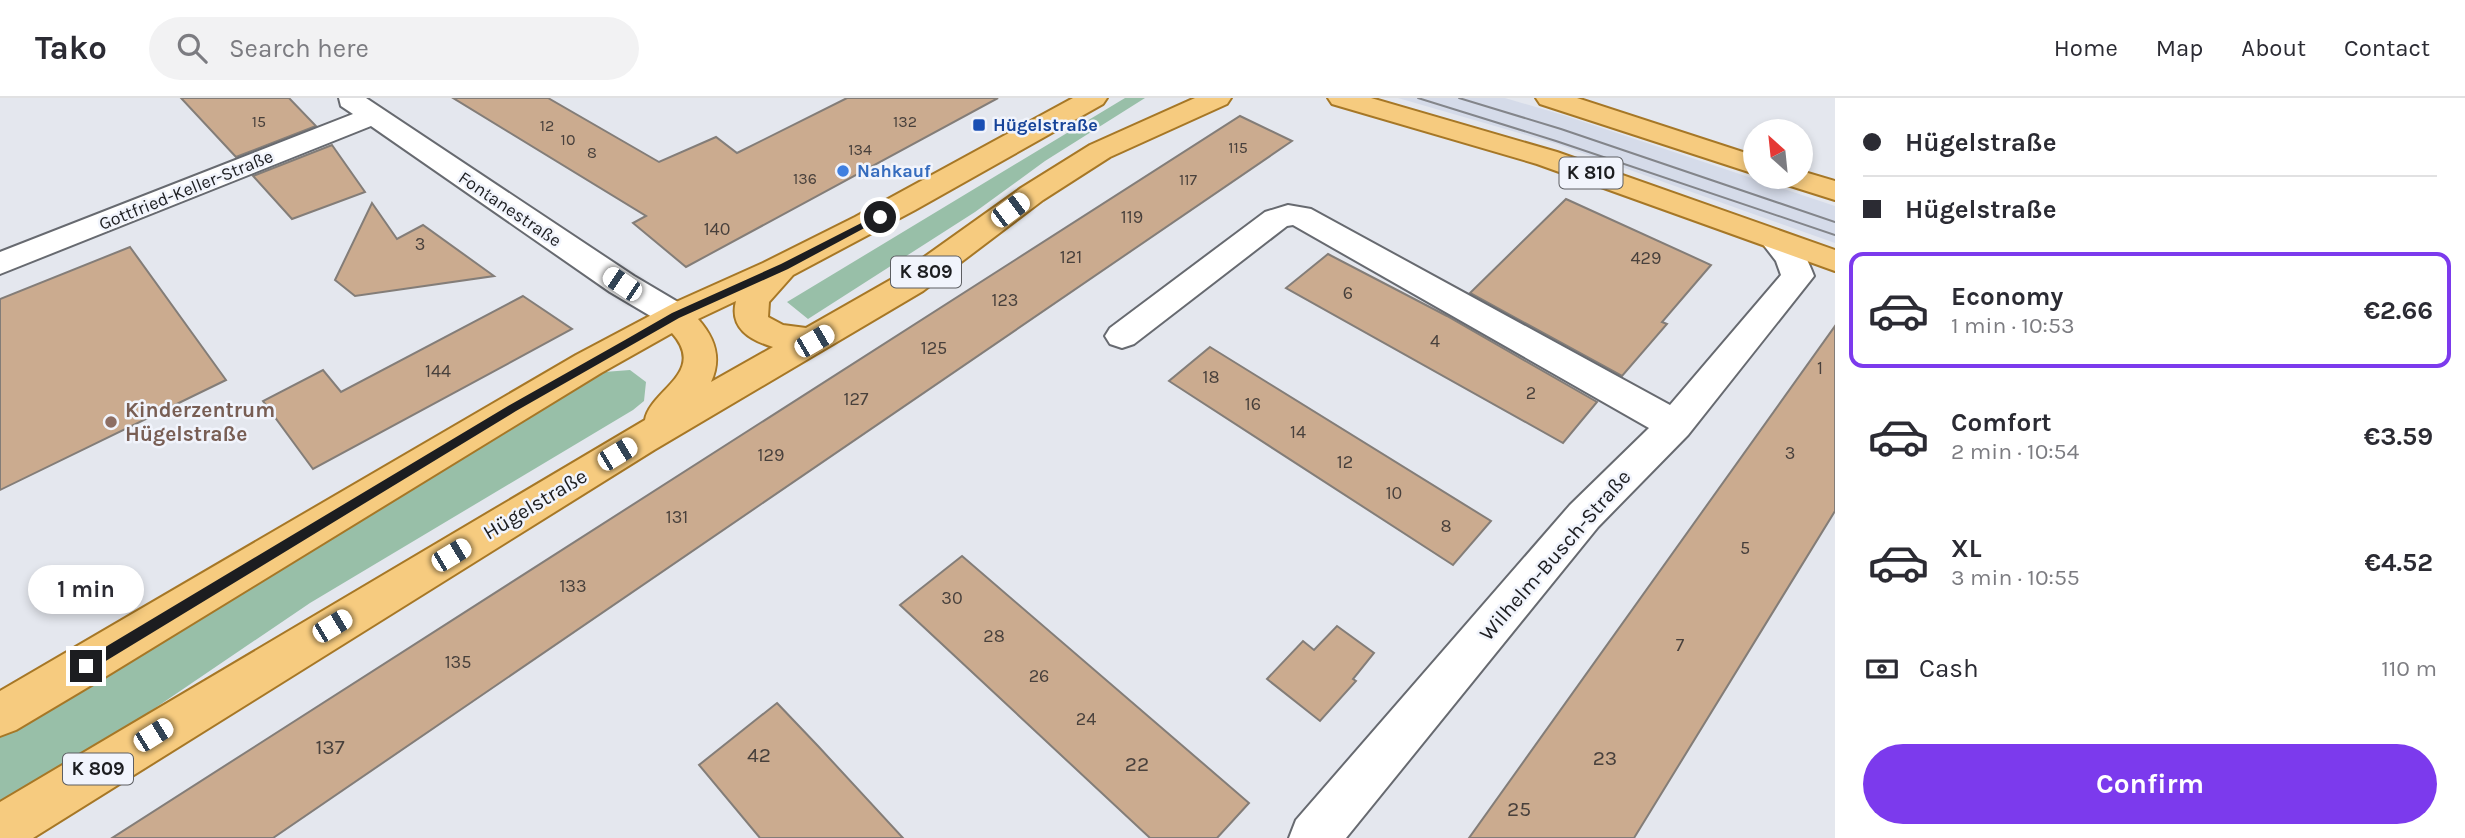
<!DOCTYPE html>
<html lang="en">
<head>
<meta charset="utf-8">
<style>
	body { margin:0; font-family:Karla,sans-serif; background:#f2f2f3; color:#2b2b33; height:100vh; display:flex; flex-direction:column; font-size:26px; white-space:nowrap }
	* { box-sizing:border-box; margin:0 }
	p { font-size:23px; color:#7c7c81 }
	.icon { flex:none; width:38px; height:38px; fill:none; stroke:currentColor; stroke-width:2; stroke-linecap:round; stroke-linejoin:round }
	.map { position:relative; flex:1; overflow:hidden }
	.side { display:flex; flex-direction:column; background:#fff; width:630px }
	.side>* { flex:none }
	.top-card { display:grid; align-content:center; height:154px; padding:0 28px; background:#fff }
	.needle { width:46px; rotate:333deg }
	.tools { position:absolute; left:1743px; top:21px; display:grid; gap:14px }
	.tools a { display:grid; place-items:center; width:70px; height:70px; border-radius:50%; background:#fff; box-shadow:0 4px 10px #0003; font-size:35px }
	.end { position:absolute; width:32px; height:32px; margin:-16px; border:9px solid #1c1d20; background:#fff; box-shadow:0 0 0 4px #fff }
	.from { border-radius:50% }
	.bubble { position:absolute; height:49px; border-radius:24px; background:#fff; box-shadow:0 4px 10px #0003; font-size:23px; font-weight:700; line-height:49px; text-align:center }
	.car { position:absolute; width:21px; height:42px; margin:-21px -10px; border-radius:9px; box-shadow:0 0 5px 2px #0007; background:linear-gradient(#fff 24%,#345 0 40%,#fff 0 76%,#345 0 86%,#fff 0) }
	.top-card b { display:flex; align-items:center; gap:24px; height:66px; font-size:26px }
	.top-card b+b { border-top:2px solid #e1e1e2 }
	.top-card i { width:18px; height:18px; background:#2b2b33 }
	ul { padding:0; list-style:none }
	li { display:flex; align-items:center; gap:21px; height:116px; margin:0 14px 10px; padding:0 14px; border:4px solid transparent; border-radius:14px }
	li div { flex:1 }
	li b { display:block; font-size:26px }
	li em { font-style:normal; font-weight:700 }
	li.active { border-color:#7c3aed }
	li>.icon { width:63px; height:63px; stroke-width:1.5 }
	.pay { display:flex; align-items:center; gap:18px; height:77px; padding:0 28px; font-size:26px }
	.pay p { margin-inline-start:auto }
	.action { display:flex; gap:14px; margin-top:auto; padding:14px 28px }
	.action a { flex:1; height:80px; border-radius:42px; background:#7c3aed; color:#fff; font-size:28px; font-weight:700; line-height:80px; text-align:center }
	header { display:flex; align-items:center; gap:42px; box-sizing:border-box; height:98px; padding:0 35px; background:#fff; border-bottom:2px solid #e1e1e2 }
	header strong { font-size:33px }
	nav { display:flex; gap:38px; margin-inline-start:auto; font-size:24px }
	.search { width:490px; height:63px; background:#f2f2f3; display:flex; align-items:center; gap:18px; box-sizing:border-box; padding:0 24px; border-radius:38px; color:#7c7c81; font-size:26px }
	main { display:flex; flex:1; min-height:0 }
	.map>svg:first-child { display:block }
	.built { fill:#d5dbe9 }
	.green { fill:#98bfa8 }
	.building { fill:#cbab8f; stroke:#837d78; stroke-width:2 }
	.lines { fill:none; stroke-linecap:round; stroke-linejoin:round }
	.minor-casing { stroke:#676a70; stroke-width:4 }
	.major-casing { stroke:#a67726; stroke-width:4 }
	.minor { fill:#fff; fill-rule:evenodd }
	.major { fill:#f6cb7f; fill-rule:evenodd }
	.tram { stroke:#83858a; stroke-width:2 }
	.route { fill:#1c1d20 }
	.transit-dot { fill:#1a4fb4; stroke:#f1f4fc; stroke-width:2.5 }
	.shop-dot { fill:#3f7fe0; stroke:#f1f4fc; stroke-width:2.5 }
	.education-dot { fill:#8d6e63; stroke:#f1f4fc; stroke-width:2.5 }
	.labels { text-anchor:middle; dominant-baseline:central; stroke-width:5; stroke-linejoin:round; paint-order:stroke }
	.far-number-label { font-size:16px; fill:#48403c }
	.far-transit-label { font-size:18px; font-weight:bold; fill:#164399; stroke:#f1f4fc; text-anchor:start }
	.far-shop-label { font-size:18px; font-weight:bold; fill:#366cbe; stroke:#f1f4fc; text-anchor:start }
	.far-street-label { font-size:18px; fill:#1c1d20; stroke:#f1f4fc }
	.number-label { font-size:18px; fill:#48403c }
	.shield { fill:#f1f4fc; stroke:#5c5e62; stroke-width:2 }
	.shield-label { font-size:19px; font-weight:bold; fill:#1c1d20 }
	.education-label { font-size:21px; font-weight:bold; fill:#785e54; stroke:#f1f4fc; text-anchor:start }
	.street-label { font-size:21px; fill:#1c1d20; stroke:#f1f4fc }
	.near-number-label { font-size:21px; fill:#48403c }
</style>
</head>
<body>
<header>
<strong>Tako</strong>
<div class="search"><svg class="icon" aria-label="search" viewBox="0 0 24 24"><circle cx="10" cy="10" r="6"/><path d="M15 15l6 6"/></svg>Search here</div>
<nav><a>Home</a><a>Map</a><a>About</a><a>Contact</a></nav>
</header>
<main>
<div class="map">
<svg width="1835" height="740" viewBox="0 0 1835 740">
	<rect width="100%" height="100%" fill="#e4e7ee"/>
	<path class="built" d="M 1398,0 L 1505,0 L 1563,17 L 1835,108 L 1835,145 L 1557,46 Z"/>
	<g class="green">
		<path d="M 1125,0 L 1145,0 L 1045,63 L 975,114 L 808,221 L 787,204 Z"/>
		<path d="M 630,272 L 646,284 L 644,303 L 633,312 L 310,505 L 136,623 L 0,704 L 0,634 L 591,280 L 604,274 Z"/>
	</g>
	<g class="building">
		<path d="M 181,0 L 289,0 L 316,28 L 236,59 Z"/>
		<path d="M 453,0 L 548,0 L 659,64 L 716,39 L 737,55 L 847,0 L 998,0 L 686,169 L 633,125 L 646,118 Z"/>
		<path d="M 1240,18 L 1292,43 L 273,740 L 112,740 Z"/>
		<path d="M 332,47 L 365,94 L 292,121 L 253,78 Z"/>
		<path d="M 1566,101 L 1711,167 L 1662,224 L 1667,226 L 1622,278 L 1470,195 Z"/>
		<path d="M 372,105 L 397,141 L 423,127 L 494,178 L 355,198 L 335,182 Z"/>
		<path d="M 130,149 L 226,282 L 0,392 L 0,201 Z"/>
		<path d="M 1328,156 L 1447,218 L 1597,304 L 1563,345 L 1286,190 Z"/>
		<path d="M 523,198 L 572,231 L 313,371 L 263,303 L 323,272 L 341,294 Z"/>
		<path d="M 1835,228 L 1835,413 L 1634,740 L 1469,740 Z"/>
		<path d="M 1210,249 L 1252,275 L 1491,423 L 1453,467 L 1169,283 Z"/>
		<path d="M 962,458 L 1249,705 L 1217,740 L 1150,740 L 900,507 Z"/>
		<path d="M 1337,528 L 1374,555 L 1353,581 L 1356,583 L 1320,623 L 1267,581 L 1303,543 L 1314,552 Z"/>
		<path d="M 777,605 L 818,648 L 903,740 L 760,740 L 699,667 Z"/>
	</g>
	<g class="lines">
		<g class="minor-casing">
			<g id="minor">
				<path d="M 339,0 L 366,0 L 634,178 L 688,210 L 693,218 L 688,226 L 676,230 L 664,226 L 610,194 L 371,28 L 0,176 L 0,154 L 353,16 L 341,8 Z"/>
				<path d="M 1288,107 L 1311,111 L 1670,307 L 1781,177 L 1776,163 L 1759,141 L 1764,134 C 1792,126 1805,155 1814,178 L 1688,337 L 1598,429 L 1346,740 L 1289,740 L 1296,722 L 1570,407 L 1649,330 L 1293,127 L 1287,128 L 1134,246 L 1122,250 L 1110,246 L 1105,238 L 1110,230 L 1265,114 Z"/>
			</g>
		</g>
		<g class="major-casing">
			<g id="major">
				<path d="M 1073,0 L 1107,0 L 1103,6 L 915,112 L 793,177 L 769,204 L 768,219 L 783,227 L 806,230 L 899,177 L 1021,90 L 1090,47 L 1195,0 L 1231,0 L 1227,6 L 1110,59 L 1043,102 L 923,193 L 654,352 L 33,740 L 0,740 L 0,704 L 645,322 C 650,292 708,275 672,235 L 601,275 L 100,582 L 16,632 L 0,638 L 0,593 L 576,257 L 676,204 L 763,165 L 855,119 ZM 736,203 C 729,230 750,242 773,249 L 711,284 C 722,260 715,240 698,221 Z"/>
				<path d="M 1328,0 L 1371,0 L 1557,54 L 1835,152 L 1835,173 L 1537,66 L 1332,6 Z"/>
				<path d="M 1536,0 L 1577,0 L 1755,58 L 1755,76 L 1540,6 Z"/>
				<path d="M 1801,73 L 1835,83 L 1835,102 L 1781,85 L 1776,79 L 1801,79 Z"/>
			</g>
		</g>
		<use href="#minor" class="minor"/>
		<use href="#major" class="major"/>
		<g class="tram">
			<path d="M 1418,0 L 1556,43 L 1835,137"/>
			<path d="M 1459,0 L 1561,31 L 1835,124"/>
		</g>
	</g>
	<path class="route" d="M 877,117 L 885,119 L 788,171 L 679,220 L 516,313 L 91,572 L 82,572 L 82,563 L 508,308 L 625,242 L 672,215 L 781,166 Z"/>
	<rect class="transit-dot" x="972" y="20" width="14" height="14" rx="3.5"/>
	<circle class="shop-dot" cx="843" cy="73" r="7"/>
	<circle class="education-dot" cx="111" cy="324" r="7"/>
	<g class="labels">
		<g class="far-number-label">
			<text x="259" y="23">15</text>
			<text x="905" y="23">132</text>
			<text x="547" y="27">12</text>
			<text x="568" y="41">10</text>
			<text x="1238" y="49">115</text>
			<text x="860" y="51">134</text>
			<text x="592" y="54">8</text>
			<text x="805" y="80">136</text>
			<text x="1188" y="81">117</text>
		</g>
		<g class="far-transit-label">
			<text x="993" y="27">Hügelstraße</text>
		</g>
		<g class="far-shop-label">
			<text x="857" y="73">Nahkauf</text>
		</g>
		<g class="far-street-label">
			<text transform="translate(186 92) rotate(-22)">Gottfried-Keller-Straße</text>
			<text transform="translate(510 111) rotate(34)">Fontanestraße</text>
		</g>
		<g class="number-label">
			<text x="1132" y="119">119</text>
			<text x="717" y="131">140</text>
			<text x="420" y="146">3</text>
			<text x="1071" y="159">121</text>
			<text x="1646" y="160">429</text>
			<text x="1348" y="195">6</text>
			<text x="1005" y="202">123</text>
			<text x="1435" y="243">4</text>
			<text x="934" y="250">125</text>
			<text x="1820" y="270">1</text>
			<text x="438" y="273">144</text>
			<text x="1211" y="279">18</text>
			<text x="1531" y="295">2</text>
			<text x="856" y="301">127</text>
			<text x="1253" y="306">16</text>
			<text x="1298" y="334">14</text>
			<text x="1790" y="355">3</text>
			<text x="771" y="357">129</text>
			<text x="1345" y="364">12</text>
			<text x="1394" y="395">10</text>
			<text x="677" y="419">131</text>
			<text x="1446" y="428">8</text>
			<text x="1745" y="450">5</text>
			<text x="573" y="488">133</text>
			<text x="952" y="500">30</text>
			<text x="994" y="538">28</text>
			<text x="1680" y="547">7</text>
			<text x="458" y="564">135</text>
			<text x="1039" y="578">26</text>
			<text x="1086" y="621">24</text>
		</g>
		<g class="shield">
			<rect x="1559.5" y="59.5" width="63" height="31" rx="5"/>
			<rect x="891" y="158.5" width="70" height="31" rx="5"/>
			<rect x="63" y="655.5" width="70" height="31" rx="5"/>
		</g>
		<g class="shield-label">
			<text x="1591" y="75">K 810</text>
			<text x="926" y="174">K 809</text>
			<text x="98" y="671">K 809</text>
		</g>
		<g class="education-label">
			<text x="125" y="312">Kinderzentrum<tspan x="125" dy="24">Hügelstraße</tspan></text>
		</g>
		<g class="street-label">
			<text transform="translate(535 406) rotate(-31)">Hügelstraße</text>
			<text transform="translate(1555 457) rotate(-49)">Wilhelm-Busch-Straße</text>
		</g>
		<g class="near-number-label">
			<text x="330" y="649">137</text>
			<text x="759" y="657">42</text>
			<text x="1605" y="660">23</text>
			<text x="1137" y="666">22</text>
			<text x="1519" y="711">25</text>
		</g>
	</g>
</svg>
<div class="tools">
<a><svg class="needle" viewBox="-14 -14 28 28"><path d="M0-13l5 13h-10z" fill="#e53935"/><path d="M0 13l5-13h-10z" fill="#7c7c81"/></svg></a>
</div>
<i class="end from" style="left:880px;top:119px"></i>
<i class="end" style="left:86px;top:568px"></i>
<div class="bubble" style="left:28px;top:467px;width:116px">1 min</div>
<i class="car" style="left:1010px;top:112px;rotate:53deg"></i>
<i class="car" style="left:622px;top:186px;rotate:304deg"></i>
<i class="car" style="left:814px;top:243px;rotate:60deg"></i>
<i class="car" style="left:617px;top:356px;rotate:59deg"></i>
<i class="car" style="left:451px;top:457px;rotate:59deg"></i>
<i class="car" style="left:332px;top:528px;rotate:59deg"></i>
<i class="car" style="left:153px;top:637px;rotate:58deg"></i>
</div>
<section class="side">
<div class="top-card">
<b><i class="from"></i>Hügelstraße</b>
<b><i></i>Hügelstraße</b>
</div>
<ul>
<li class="active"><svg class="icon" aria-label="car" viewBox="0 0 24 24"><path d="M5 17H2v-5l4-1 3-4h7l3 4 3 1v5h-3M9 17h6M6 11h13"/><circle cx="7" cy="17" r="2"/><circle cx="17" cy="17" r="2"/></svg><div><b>Economy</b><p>1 min · 10:53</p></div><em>€2.66</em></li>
<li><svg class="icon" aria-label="car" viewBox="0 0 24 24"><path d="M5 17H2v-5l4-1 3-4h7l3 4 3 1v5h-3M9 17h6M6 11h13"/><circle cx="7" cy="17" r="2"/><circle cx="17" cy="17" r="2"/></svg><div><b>Comfort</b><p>2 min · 10:54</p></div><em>€3.59</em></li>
<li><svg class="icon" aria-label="car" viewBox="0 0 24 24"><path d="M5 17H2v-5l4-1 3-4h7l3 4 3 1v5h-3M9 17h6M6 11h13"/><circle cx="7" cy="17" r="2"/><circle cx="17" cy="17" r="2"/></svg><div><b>XL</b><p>3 min · 10:55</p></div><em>€4.52</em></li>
</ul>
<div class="pay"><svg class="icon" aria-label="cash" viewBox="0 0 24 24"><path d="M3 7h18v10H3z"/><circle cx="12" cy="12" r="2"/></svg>Cash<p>110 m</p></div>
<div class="action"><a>Confirm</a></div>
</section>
</main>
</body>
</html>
